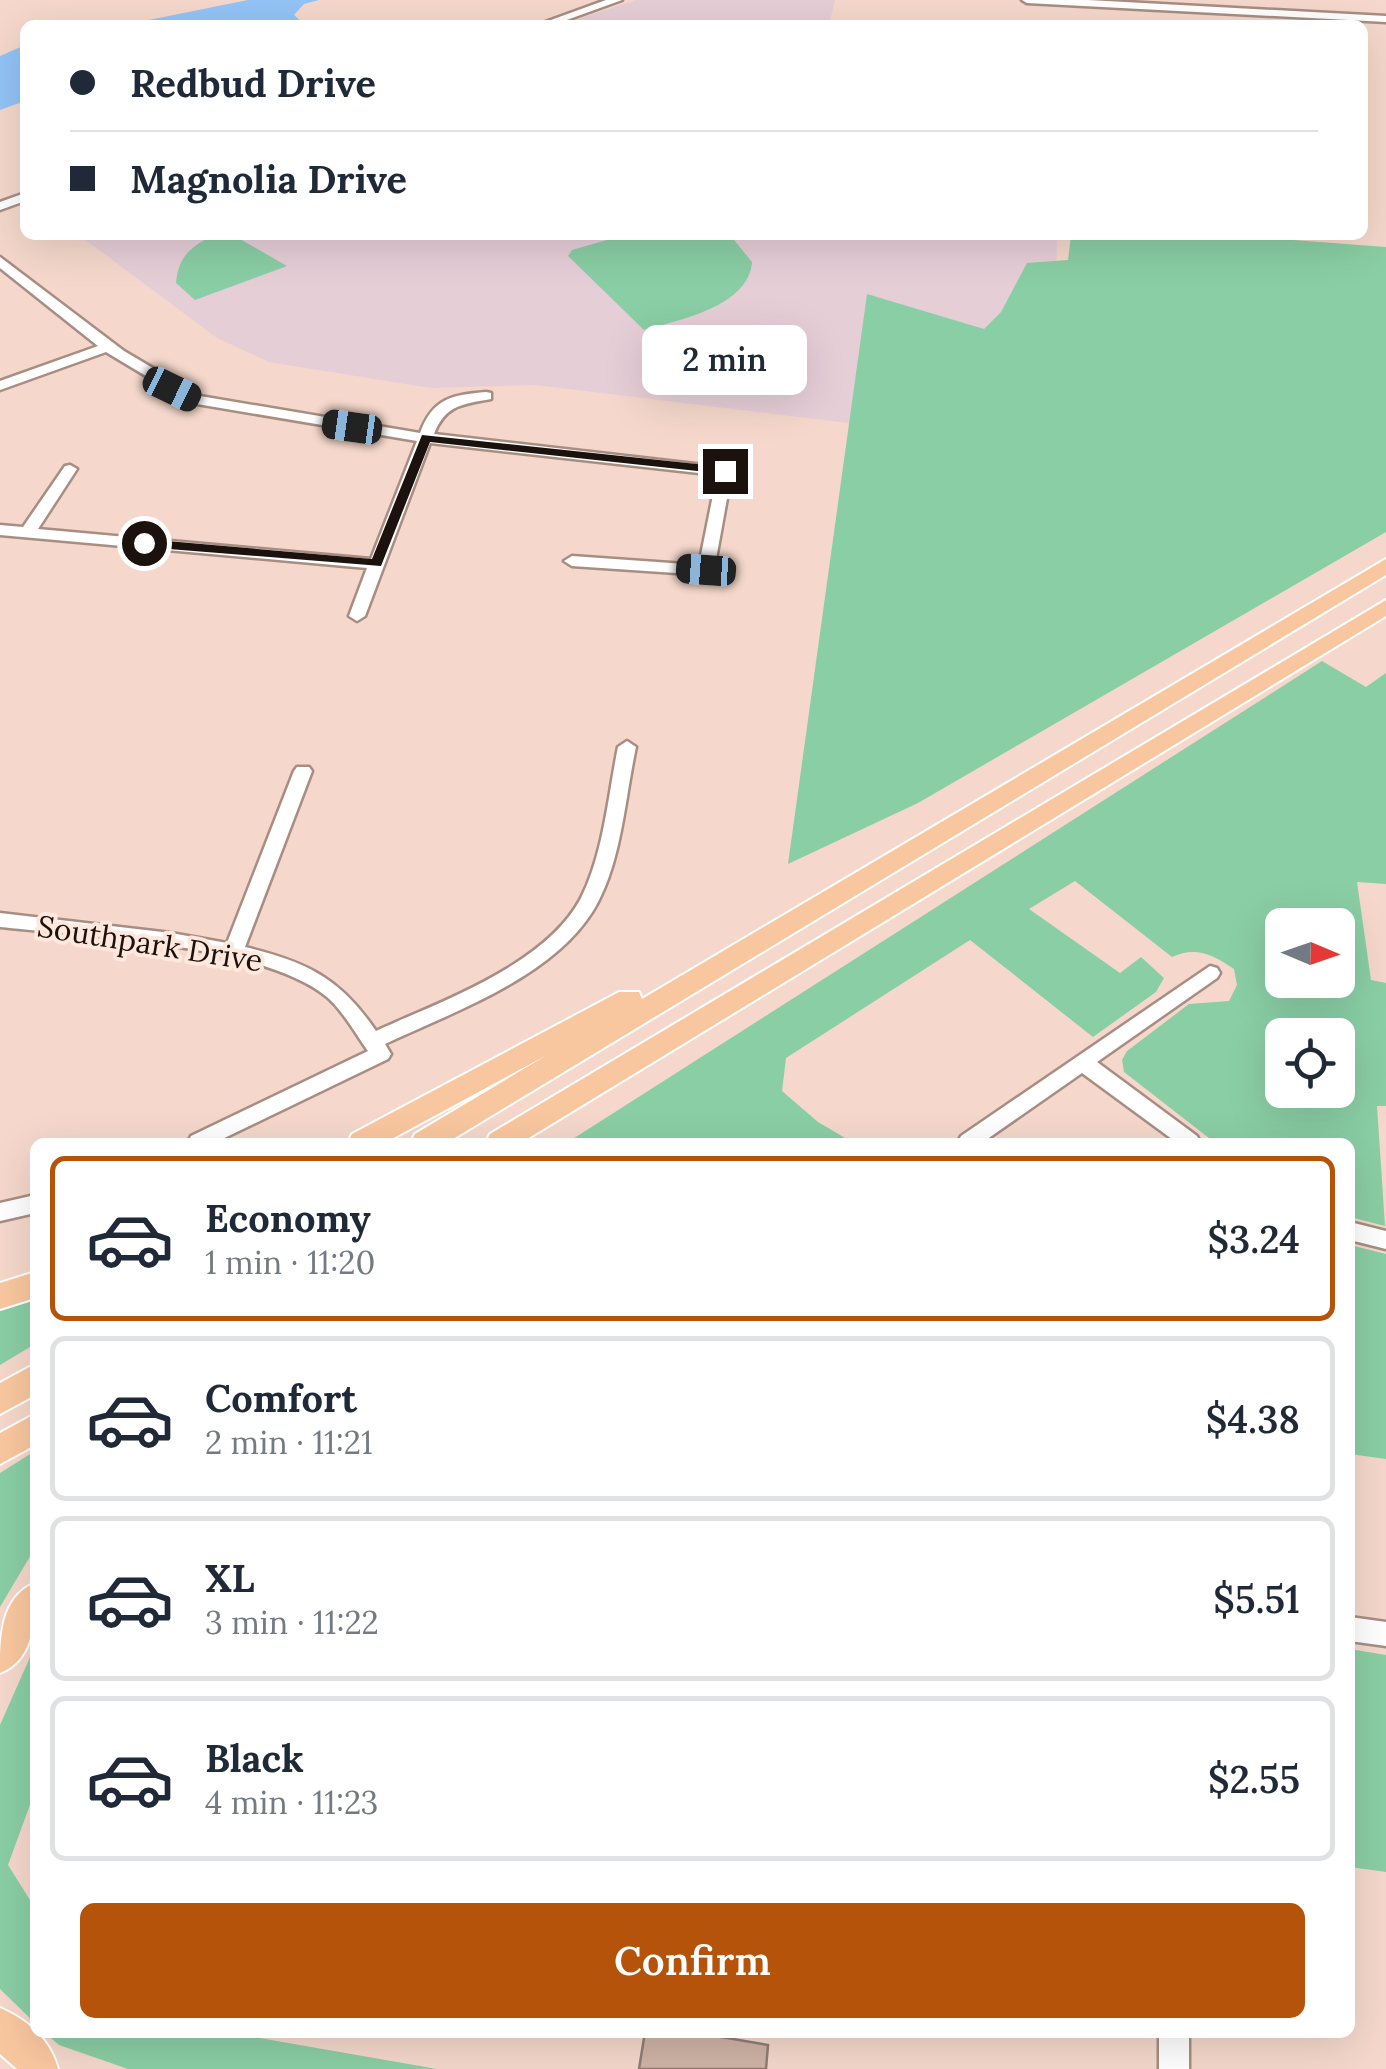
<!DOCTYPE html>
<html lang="en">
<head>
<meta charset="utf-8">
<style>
	body { margin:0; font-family:Lora,serif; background:#f6f6f7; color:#1f2937; height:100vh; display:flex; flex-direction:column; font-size:38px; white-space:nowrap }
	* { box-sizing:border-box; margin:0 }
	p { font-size:32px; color:#747a83 }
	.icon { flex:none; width:55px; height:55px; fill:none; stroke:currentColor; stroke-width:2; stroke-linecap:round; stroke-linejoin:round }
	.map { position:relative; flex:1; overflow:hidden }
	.side { position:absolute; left:30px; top:1138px; width:1325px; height:900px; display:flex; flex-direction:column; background:#fff; border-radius:15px; box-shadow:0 10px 40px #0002 }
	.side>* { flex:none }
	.hud { position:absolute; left:20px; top:20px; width:1348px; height:220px; border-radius:15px; box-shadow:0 10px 40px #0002; display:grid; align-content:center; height:220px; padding:0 50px; background:#fff }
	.needle { width:65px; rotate:92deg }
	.buttons { position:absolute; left:1265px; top:908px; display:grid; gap:20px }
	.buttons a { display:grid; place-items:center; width:90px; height:90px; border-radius:15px; background:#fff; box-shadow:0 10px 40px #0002; font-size:50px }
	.end { position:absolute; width:45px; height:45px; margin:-22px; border:12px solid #1b120d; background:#fff; box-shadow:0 0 0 5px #fff }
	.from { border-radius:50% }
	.bubble { position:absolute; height:70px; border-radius:15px; background:#fff; box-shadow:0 10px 40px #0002; font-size:32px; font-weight:600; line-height:70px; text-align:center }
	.car { position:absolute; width:30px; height:60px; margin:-30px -15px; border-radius:12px; box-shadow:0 0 8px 2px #0007; background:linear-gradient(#222 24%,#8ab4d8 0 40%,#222 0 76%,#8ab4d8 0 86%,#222 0) }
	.hud b { display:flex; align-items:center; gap:35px; height:95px; font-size:38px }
	.hud b+b { border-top:2px solid #e0e1e3 }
	.hud i { width:25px; height:25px; background:#1f2937 }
	ul { padding:18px 0 0; list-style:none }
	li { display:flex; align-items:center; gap:30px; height:165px; margin:0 20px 15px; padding:0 30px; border:5px solid #e0e1e3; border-radius:15px }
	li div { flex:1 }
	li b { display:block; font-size:38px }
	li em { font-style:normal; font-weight:600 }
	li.selected { border-color:#b45309 }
	li>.icon { width:90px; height:90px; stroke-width:1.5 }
	.action { display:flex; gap:20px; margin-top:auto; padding:20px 50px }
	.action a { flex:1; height:115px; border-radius:15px; background:#b45309; color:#fff; font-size:40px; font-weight:600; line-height:115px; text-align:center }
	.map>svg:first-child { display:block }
	.education { fill:#e6ced7 }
	.green { fill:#8acea5; fill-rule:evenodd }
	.water { fill:#93c3f7 }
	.building { fill:#cfb3a6; stroke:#917d74; stroke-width:2.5 }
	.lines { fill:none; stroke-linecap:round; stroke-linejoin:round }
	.minor-casing { stroke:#a88e82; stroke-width:5 }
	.highway-casing { stroke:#fff; stroke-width:4 }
	.minor { fill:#fff; fill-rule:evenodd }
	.highway { fill:#f9c79f; fill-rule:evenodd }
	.route { fill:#1b120d }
	.labels { text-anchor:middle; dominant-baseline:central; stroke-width:8; stroke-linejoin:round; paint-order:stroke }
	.street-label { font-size:30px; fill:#1b120d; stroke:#fee7dc }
</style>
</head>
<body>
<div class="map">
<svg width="1386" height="2069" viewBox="0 0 1386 2069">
	<rect width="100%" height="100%" fill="#f5d8cb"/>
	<g class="education">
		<path d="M 636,0 L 835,0 L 829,25 L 560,25 Z"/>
		<path d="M 79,235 L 1057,235 L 1054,448 L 535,385 L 430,388 L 269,362 L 217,338 Z"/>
	</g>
	<g class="green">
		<path d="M 214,235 L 233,235 L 287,266 L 195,300 L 176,283 C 178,257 191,246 214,235 Z"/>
		<path d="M 624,235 L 730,235 L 752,262 C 749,306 680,320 644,330 L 568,256 L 572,250 Z"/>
		<path d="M 1071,235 L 1225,235 L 1386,247 L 1386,532 L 918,803 L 788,864 L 867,294 L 984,329 L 1001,312 L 1027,263 L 1068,260 Z"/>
		<path d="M 1322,661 L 1366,687 L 1386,673 L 1386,884 L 1357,882 L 1371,980 L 1386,983 L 1386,1106 L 1377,1106 L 1385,1226 L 1350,1217 L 1350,1142 L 1214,1142 L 1124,1072 L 1122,1060 L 1127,1051 L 1189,1004 L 1229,1001 L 1237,985 L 1234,969 C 1213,955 1196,946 1172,957 L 1075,881 L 1029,909 L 1120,973 L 1141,957 L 1164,978 L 1156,992 L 1093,1037 L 970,940 L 786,1058 L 782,1091 L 818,1122 L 852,1142 L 568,1142 ZM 1282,925 L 1338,925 L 1338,980 L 1282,980 ZM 1282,1035 L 1338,1035 L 1338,1090 L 1282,1090 Z"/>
		<path d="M 1350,1245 L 1386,1254 L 1386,1459 L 1350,1454 Z"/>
		<path d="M 35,1294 L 35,1344 L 0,1365 L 0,1304 Z"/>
		<path d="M 35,1451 L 35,1548 L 0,1607 L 0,1473 Z"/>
		<path d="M 35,1646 L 35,1791 L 8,1865 L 35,1908 L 35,2023 L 0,1989 L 0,1725 Z"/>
		<path d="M 1350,1649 L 1386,1655 L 1386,1872 L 1350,1867 Z"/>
		<path d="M 45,2033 L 231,2033 L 437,2069 L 128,2069 L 59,2045 Z"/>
	</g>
	<g class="water">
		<path d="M 248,0 L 319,0 L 304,4 L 294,15 L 305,25 L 124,25 Z"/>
		<path d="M 25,45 L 25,101 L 0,110 L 0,56 Z"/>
	</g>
	<path class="building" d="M 645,2032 L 692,2032 L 768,2045 L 766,2069 L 639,2069 Z"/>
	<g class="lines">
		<g class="minor-casing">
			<g id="minor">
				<path d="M 606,0 L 622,0 L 553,25 L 537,25 Z"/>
				<path d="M 1022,0 L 1088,0 L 1386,16 L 1386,22 L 1027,3 Z"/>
				<path d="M 25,193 L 25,201 L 0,210 L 0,202 Z"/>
				<path d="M 0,257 L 124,351 L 200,396 L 420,433 C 433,398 452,395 486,392 L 491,393 L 491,399 C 463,404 445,405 434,434 L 730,468 L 732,471 L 714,570 L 706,575 L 572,566 L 564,561 L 572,556 L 699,565 L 717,475 L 430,443 L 365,616 L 357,621 L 349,616 L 367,568 L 0,535 L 0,525 L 23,527 L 65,466 L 70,465 L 77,469 L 38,529 L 371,559 L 417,441 L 191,403 L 106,352 L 0,390 L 0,381 L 98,346 L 0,268 Z"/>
				<path d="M 627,741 L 636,747 C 625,798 622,856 598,902 C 560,975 455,1011 385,1044 L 391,1054 L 388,1059 L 216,1142 L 188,1142 L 191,1136 L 368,1051 C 355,1033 344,1012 327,997 C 263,944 83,936 0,927 L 0,913 L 171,933 L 227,943 L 294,771 L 297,767 L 309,767 L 312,771 L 245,947 C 307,962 340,978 376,1031 C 441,1001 546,965 581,898 C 604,852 608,796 618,747 Z"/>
				<path d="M 1210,966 L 1217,968 L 1220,973 L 1217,978 L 1097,1062 L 1197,1136 L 1200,1142 L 1176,1142 L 1082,1073 L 983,1142 L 958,1142 L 961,1136 Z"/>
				<path d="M 35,1195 L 35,1213 L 0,1221 L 0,1203 Z"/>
				<path d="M 1350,1222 L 1386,1231 L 1386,1249 L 1350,1240 Z"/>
				<path d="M 1350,1617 L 1386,1622 L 1386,1646 L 1350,1641 Z"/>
				<rect x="1159" y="2032" width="30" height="37"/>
			</g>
		</g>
		<g class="highway-casing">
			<g id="highway">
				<path d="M 1386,559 L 1386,575 L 448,1142 L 411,1142 L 415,1134 L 547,1055 L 386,1142 L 348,1142 L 352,1134 L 619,992 L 639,992 L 642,999 Z"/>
				<path d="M 1386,600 L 1386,616 L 522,1142 L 486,1142 L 490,1134 Z"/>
				<path d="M 35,1272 L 35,1298 L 0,1309 L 0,1283 Z"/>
				<path d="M 35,1364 L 35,1395 L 0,1414 L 0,1383 Z"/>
				<path d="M 35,1414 L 35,1445 L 0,1464 L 0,1433 Z"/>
				<path d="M 35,1583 C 35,1616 36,1659 0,1673 C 0,1640 0,1597 35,1583 Z"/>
				<path d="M 0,2008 C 28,2020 50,2040 58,2069 L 17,2069 L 0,2054 Z"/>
			</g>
		</g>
		<use href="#minor" class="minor"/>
		<use href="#highway" class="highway"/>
	</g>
	<path class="route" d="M 422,435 L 725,467 L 731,471 L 725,474 L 430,442 L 381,566 L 144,547 L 138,543 L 144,539 L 372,559 Z"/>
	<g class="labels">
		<g class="street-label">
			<text transform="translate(150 943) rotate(9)">Southpark Drive</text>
		</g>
	</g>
</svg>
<div class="buttons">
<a><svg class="needle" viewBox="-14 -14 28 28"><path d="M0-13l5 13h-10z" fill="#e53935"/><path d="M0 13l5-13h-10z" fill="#747a83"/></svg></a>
<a><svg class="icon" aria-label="locate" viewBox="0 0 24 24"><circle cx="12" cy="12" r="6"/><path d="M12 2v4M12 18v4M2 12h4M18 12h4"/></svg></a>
</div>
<i class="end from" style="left:144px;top:543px"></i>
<i class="end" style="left:725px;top:471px"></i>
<div class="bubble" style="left:642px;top:325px;width:165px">2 min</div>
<i class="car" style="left:172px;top:389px;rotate:116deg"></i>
<i class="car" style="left:352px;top:427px;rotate:278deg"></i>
<i class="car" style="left:706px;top:570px;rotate:274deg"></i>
<div class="hud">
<b><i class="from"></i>Redbud Drive</b>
<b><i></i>Magnolia Drive</b>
</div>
<section class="side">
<ul>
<li class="selected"><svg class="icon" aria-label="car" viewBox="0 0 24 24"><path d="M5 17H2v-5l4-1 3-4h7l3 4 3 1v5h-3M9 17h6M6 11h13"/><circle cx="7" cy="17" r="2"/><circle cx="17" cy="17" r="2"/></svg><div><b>Economy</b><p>1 min · 11:20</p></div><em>$3.24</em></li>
<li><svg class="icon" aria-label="car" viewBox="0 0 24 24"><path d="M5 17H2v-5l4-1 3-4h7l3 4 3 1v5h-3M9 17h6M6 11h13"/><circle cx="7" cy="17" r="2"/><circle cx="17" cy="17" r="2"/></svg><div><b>Comfort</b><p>2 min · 11:21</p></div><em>$4.38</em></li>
<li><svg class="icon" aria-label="car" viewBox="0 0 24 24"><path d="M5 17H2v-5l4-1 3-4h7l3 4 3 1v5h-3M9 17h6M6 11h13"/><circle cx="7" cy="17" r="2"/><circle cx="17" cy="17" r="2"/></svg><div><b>XL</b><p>3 min · 11:22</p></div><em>$5.51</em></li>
<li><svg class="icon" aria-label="car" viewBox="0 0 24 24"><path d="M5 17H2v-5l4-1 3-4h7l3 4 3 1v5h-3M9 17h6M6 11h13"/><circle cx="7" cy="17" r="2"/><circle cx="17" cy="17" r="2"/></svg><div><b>Black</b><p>4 min · 11:23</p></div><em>$2.55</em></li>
</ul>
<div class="action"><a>Confirm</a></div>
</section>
</div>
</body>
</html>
